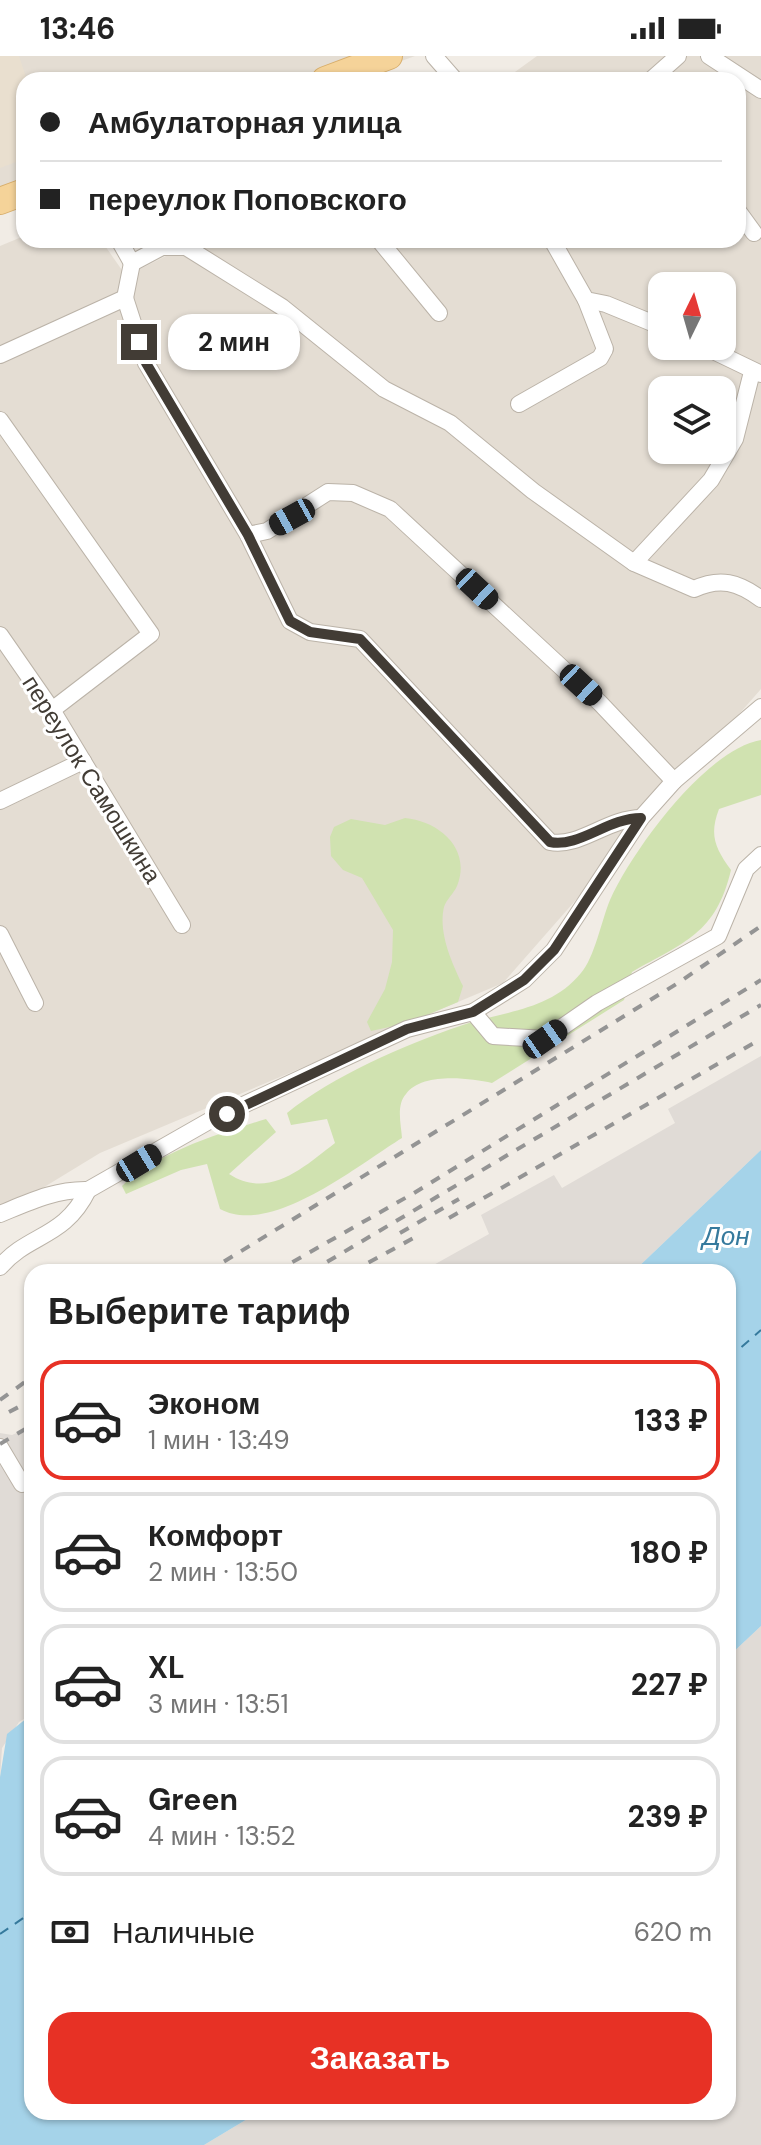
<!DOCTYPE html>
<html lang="ru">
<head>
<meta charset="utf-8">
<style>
	body { margin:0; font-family:"DM Sans",sans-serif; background:#f2f2f2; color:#222; height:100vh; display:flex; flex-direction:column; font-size:30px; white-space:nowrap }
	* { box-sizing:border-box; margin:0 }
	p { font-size:26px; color:#767676 }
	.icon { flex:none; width:44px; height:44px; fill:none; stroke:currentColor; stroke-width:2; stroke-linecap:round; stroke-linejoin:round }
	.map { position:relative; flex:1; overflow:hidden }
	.details { position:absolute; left:24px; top:1208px; width:712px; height:856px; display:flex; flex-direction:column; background:#fff; border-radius:24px; box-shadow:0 2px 6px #0004 }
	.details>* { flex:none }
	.hud { position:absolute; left:16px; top:16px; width:730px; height:176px; border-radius:24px; box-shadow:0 2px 6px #0004; display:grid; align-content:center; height:176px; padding:0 24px; background:#fff }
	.needle { width:52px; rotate:5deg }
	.buttons { position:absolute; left:648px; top:216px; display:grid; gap:16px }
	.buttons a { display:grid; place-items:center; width:88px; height:88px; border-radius:16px; background:#fff; box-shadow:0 2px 6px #0004; font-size:40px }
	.end { position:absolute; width:36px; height:36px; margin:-18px; border:10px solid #423c35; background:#fff; box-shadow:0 0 0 4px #fff }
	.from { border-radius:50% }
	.bubble { position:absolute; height:56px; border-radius:24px; background:#fff; box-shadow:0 2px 6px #0004; font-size:26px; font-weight:700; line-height:56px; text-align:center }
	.car { position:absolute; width:24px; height:48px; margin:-24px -12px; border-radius:10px; box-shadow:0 0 6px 2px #0007; background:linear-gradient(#222 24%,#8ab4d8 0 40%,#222 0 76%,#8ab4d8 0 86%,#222 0) }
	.hud b { display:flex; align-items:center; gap:28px; height:76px; font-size:30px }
	.hud b+b { border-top:2px solid #e0e0e0 }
	.hud i { width:20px; height:20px; background:#222 }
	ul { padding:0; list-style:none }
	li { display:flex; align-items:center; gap:24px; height:120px; margin:0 16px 12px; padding:0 8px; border:4px solid #e0e0e0; border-radius:24px }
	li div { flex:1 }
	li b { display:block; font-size:30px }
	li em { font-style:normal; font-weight:700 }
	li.selected { border-color:#e73125 }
	li>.icon { width:72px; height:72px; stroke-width:1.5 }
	h2 { padding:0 24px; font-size:36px; line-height:96px }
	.pay { display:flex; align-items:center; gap:20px; height:88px; padding:0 24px; font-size:30px }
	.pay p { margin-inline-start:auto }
	.primary-button { display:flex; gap:16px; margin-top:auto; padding:16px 24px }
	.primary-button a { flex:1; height:92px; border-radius:24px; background:#e73125; color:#fff; font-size:32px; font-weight:700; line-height:92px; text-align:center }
	.status { display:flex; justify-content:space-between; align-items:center; height:56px; padding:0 40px; background:#fff; direction:ltr }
	.status svg { height:22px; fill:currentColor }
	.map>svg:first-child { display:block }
	.residential { fill:#e4ddd3; fill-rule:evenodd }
	.industrial { fill:#e0dbd6 }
	.education { fill:#e9dfcf }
	.green { fill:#d0e2b0 }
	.water { fill:#a5d3e9 }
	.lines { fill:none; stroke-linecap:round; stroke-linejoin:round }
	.ferry { stroke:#367a9d; stroke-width:2; stroke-dasharray:10 8; stroke-linecap:butt }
	.street-casing { stroke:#bbb3a8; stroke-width:18 }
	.primary-casing { stroke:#d8ae6b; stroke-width:28 }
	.street { stroke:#fff; stroke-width:16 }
	.primary { stroke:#f5d399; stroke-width:26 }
	.rail { stroke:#949494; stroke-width:4; stroke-dasharray:10 10; stroke-linecap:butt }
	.route { stroke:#423c35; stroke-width:10 }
	.labels { text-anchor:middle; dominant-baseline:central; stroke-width:6; stroke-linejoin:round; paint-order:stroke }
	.street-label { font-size:24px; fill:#423c35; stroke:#fff }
	.water-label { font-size:26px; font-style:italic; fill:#367a9d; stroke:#fff }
</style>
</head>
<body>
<div class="status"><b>13:46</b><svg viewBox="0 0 49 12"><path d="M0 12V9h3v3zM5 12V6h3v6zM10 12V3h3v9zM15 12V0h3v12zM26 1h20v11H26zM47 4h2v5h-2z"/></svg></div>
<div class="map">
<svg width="761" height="2089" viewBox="0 0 761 2089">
	<rect width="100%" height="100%" fill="#f1ece5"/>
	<g class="residential">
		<path d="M 0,0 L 415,0 L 350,24 L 24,24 L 24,142 L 0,151 Z"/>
		<path d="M 537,0 L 761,0 L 761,633 L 503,927 L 100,1097 L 0,1158 L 0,190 L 24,180 L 24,184 L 101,184 L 126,220 L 198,184 L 738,184 L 738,24 L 504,24 ZM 662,230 L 722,230 L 722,290 L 662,290 ZM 662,334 L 722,334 L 722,394 L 662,394 Z"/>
	</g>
	<g class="industrial">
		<path d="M 761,1000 L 761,1094 L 633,1216 L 421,1216 L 489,1178 L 481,1159 L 554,1119 L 562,1132 L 675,1067 L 668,1053 Z"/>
		<path d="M 32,1370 L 32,1658 L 19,1666 L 2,1692 L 0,1721 L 0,1377 L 12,1379 Z"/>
		<path d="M 761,1570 L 761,2089 L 204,2089 L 259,2056 L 728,2056 L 728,1601 Z"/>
	</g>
	<path class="education" d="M 0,0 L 19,0 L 27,24 L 24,24 L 24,103 L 0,112 Z"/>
	<g class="green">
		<path d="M 761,684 L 761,739 L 719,753 C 709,779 715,792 731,814 C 716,878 684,886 632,916 L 624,944 L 492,1027 C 469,1022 422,1016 406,1038 C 396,1049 401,1068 402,1082 C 358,1109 271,1181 220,1153 L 207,1108 L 181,1114 L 126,1138 L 122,1130 C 156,1097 220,1077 266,1063 L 276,1076 L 229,1118 C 269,1144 304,1111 335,1087 L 327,1063 L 291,1069 L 287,1057 C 331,1021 406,988 460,970 C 503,955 550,955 581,917 C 594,903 602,863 610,844 C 632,795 706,693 761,684 Z"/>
		<path d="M 405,762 C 439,765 472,793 457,830 C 454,837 446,844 444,851 C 438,877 452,907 463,930 L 458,946 L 408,967 L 371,975 L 367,966 L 385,933 L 392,906 L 393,874 L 362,822 L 343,814 L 331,800 L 330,781 L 334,771 L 351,763 L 385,769 Z"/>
	</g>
	<g class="water">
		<path d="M 761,1094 L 761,1570 L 728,1601 L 728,1216 L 633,1216 Z"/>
		<path d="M 32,1658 L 32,2056 L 259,2056 L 204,2089 L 0,2089 L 0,1721 L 7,1678 Z"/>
	</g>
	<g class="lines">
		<g class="ferry">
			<path d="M 728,1303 L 761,1274"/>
			<path d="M 0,1878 L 32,1856"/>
		</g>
		<g class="street-casing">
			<g id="street">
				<path d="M 434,0 L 455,24"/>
				<path d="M 709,0 L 761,34"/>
				<path d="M 651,24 L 678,0"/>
				<path d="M 738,155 L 754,177"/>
				<path d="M 119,184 L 132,207"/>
				<path d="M 379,184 L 439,257"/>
				<path d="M 552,184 L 586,244 L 606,248 L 662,271"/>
				<path d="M 186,191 L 282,251 L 384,333 L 450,367 L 533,435 L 634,507 L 694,533 C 720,521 738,526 761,543"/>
				<path d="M 132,207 L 162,191 L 186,191 L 200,184"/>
				<path d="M 125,242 L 146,307 L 248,479 L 290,565 L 310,576 L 360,583 L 550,786 C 579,792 608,762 641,762"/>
				<path d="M 703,290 L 761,318"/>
				<path d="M 0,299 L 125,242 L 132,207"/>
				<path d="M 519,348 L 600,302 L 605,293 L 586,244"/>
				<path d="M 0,364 L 151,578 L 52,654"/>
				<path d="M 248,479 L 267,475 L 328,436 L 353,437 L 390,453 L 600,647 L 674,725"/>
				<path d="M 634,507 L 711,424 L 735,383 L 752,316"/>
				<path d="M 0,579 L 52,654 L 182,869"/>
				<path d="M 0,745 L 83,705"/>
				<path d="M 0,878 L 35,947"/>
				<path d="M 473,956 L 493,980 L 545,983 L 597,947 L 718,880 L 746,813 L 761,799"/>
				<path d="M 0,1158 C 29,1146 56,1133 88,1134 L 209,1065 L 407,973 L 473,956 L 524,924 L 554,894 L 641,762 L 674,725 L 761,651"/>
				<path d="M 0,1211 C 29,1177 64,1183 88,1134"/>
				<path d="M 0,1391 L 22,1428"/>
			</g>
		</g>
		<g class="primary-casing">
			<g id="primary">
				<path d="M 325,24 L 389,0"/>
				<path d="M 0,145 L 24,136"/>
			</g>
		</g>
		<use href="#street" class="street"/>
		<use href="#primary" class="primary"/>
		<g class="rail">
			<path d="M 449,1162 L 761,983"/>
			<path d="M 400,1177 L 459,1143"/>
			<path d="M 207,1216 L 678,927 L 761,870"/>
			<path d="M 275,1216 L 414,1137 L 761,924"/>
			<path d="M 310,1216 L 761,949"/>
			<path d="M 351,1216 L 421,1178"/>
			<path d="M 0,1344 L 32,1321"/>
			<path d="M 9,1356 L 32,1344"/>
			<path d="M 0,1388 L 32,1369"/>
		</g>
	</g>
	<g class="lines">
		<path class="route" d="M 139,286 L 146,307 L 248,479 L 290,565 L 310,576 L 360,583 L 550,786 C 579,792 608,762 641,762 L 554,894 L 524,924 L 473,956 L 407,973 L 227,1058"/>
	</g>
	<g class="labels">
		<g class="street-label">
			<text transform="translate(92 723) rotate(58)">переулок Самошкина</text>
		</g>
		<g class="water-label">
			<text x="726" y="1180">Дон</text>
		</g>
	</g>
</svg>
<div class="buttons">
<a><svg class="needle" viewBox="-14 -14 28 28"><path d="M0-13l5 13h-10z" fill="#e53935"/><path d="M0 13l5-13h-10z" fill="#767676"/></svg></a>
<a><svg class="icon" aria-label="layers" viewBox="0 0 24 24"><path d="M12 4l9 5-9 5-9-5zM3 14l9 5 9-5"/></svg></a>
</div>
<i class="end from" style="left:227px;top:1058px"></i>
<i class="end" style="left:139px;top:286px"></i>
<div class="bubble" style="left:168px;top:258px;width:132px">2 мин</div>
<i class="car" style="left:292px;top:461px;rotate:241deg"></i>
<i class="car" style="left:477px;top:533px;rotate:133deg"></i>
<i class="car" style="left:581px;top:629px;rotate:133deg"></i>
<i class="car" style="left:545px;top:983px;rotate:55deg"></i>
<i class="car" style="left:139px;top:1107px;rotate:59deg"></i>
<div class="hud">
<b><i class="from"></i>Амбулаторная улица</b>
<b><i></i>переулок Поповского</b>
</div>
<section class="details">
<h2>Выберите тариф</h2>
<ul>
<li class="selected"><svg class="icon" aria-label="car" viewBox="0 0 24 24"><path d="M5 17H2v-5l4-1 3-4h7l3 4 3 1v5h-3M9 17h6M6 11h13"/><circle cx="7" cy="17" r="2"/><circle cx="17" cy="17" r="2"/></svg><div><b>Эконом</b><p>1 мин · 13:49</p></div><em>133 ₽</em></li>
<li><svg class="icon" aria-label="car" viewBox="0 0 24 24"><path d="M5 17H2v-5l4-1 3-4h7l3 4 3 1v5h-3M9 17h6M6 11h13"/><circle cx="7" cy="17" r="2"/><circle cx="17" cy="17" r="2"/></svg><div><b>Комфорт</b><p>2 мин · 13:50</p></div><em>180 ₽</em></li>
<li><svg class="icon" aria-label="car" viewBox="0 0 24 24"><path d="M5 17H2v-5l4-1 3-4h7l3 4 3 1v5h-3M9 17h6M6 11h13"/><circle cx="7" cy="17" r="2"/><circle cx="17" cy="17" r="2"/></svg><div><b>XL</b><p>3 мин · 13:51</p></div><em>227 ₽</em></li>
<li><svg class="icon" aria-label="car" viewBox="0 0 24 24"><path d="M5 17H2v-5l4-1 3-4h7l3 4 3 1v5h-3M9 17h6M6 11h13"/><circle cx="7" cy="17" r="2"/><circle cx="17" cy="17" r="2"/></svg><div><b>Green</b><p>4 мин · 13:52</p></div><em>239 ₽</em></li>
</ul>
<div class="pay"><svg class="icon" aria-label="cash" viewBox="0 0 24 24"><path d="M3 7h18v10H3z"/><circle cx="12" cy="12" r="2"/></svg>Наличные<p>620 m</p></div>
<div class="primary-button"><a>Заказать</a></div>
</section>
</div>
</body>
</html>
